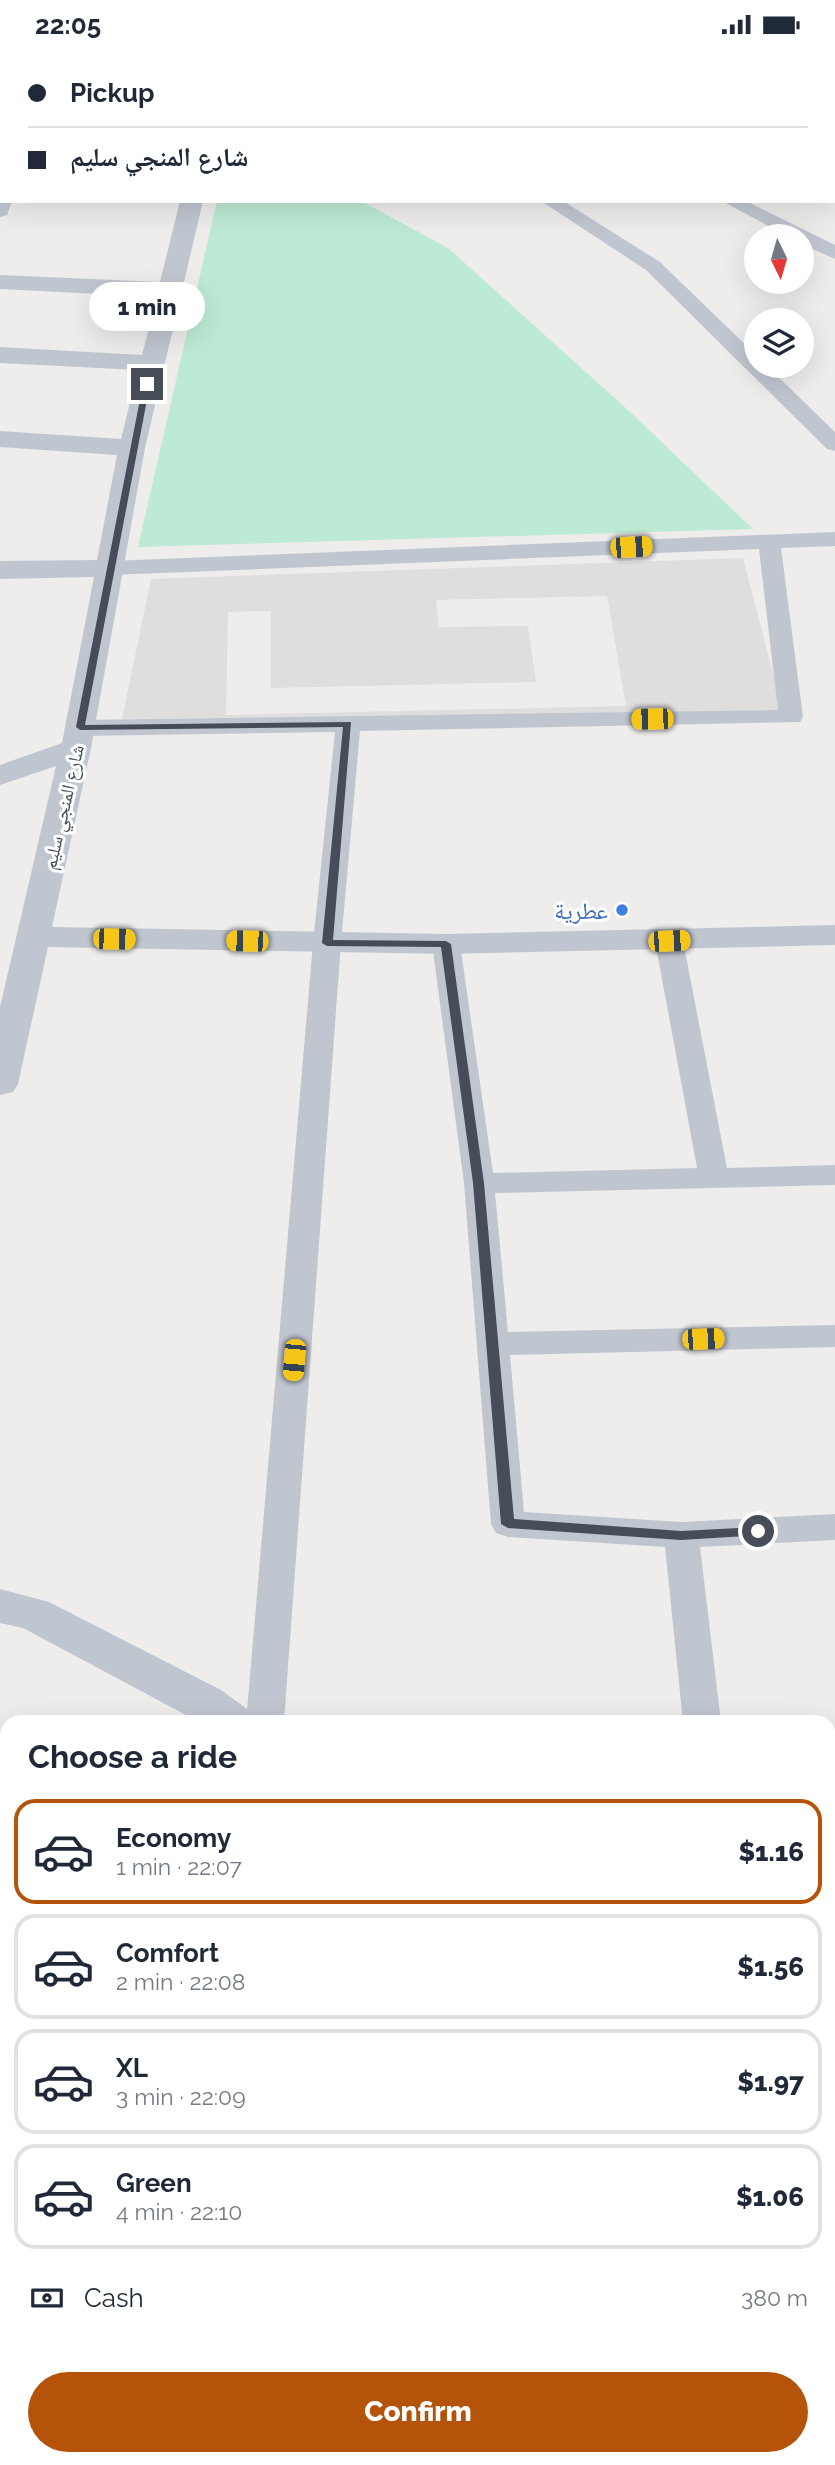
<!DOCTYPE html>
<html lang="en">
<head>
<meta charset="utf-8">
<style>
	body { margin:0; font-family:Raleway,"Noto Naskh Arabic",sans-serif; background:#f2f2f3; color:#1f2937; height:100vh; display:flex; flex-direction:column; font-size:26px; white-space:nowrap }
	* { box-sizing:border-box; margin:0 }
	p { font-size:23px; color:#747a83 }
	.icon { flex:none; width:38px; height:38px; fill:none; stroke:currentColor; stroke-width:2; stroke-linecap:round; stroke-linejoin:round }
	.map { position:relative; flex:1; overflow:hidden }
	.side { position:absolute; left:0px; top:1666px; width:836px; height:751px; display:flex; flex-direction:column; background:#fff; border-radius:21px 21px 0 0; box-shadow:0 7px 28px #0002 }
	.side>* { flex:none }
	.hud { position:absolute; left:0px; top:0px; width:836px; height:154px; box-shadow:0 7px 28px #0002; display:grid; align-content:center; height:154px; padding:0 28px; background:#fff }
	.needle { width:46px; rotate:175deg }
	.controls { position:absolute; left:744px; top:175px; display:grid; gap:14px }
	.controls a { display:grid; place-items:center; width:70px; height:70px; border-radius:50%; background:#fff; box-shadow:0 7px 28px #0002; font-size:35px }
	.end { position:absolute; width:32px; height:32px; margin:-16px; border:9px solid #464d58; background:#fff; box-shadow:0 0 0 4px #fff }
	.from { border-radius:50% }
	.bubble { position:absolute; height:49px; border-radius:24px; background:#fff; box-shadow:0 7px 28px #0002; font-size:23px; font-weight:800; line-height:49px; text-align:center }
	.car { position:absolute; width:21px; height:42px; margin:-21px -10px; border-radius:9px; box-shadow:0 0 5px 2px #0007; background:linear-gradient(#f5c518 24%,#345 0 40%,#f5c518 0 76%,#345 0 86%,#f5c518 0) }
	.hud b { display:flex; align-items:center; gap:24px; height:66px; font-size:26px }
	.hud b+b { border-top:2px solid #e0e1e3 }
	.hud i { width:18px; height:18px; background:#1f2937 }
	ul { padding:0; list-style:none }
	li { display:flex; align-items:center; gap:21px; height:105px; margin:0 14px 10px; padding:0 14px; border:4px solid #e0e1e3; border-radius:21px }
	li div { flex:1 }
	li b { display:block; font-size:26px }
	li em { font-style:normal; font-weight:800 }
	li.on { border-color:#b45309 }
	li>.icon { width:63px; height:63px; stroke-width:1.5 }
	h2 { padding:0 28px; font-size:32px; line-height:84px }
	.pay { display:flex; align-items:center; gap:18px; height:77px; padding:0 28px; font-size:26px }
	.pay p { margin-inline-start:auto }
	.cta { display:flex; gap:14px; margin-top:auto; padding:14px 28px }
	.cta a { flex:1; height:80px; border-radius:42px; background:#b45309; color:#fff; font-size:28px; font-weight:800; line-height:80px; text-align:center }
	.status { display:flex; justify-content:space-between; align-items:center; height:49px; padding:0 35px; background:#fff; direction:ltr }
	.status svg { height:19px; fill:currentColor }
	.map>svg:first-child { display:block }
	.education { fill:#e0dedd; fill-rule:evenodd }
	.green { fill:#bdead4 }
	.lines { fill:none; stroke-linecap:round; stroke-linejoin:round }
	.lane { fill:#c0c6d0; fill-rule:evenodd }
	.street { fill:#c0c6d0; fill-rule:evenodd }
	.route { fill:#464d58 }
	.shop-dot { fill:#3f7fe0; stroke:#fff; stroke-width:2.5 }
	.labels { text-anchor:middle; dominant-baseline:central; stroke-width:6; stroke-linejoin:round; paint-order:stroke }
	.far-street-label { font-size:19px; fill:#464d58; stroke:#fff }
	.shop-label { font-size:23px; fill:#366cbe; stroke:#fff; text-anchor:end }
</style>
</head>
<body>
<div class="status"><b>22:05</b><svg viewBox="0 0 49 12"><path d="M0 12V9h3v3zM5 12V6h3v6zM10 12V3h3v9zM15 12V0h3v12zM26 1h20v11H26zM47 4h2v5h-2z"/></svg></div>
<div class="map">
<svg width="835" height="2416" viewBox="0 0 835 2416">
	<rect width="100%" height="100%" fill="#efecec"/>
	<path class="education" d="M 743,509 L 783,663 L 122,670 L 151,530 ZM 607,547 L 626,657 L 226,666 L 228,563 L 271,562 L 271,639 L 536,633 L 528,577 L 439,578 L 436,551 Z"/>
	<path class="green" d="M 217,152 L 361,152 L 448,199 L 628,361 L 753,480 L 138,498 Z"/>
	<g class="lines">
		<g class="lane">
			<path d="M 392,0 L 408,0 L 409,2 L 392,2 Z"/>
			<path d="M 0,147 L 2,152 L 12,152 L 7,166 L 0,168 Z"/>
			<path d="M 541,152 L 563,152 L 660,213 L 756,306 L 756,317 L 767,317 L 835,383 L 835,402 L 827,400 L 646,221 Z"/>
			<path d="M 722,152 L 746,152 L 835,196 L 835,210 L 802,195 L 802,187 L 787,187 Z"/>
			<path d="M 835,483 L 835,497 L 781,499 L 803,668 L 800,673 L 360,682 L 341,894 L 284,1673 L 246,1673 L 313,894 L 335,683 L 80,687 L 71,684 L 67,679 L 71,674 L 80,671 L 778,661 L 759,500 L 110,526 L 102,524 L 98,519 L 102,514 L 110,512 Z"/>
			<path d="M 669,884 L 679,886 L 683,892 L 727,1119 L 835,1116 L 835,1136 L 495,1144 L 508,1283 L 835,1276 L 835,1298 L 510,1306 L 524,1463 L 681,1473 L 835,1465 L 835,1491 L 700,1498 L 721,1673 L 683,1673 L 665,1498 L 508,1488 L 496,1484 L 491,1475 L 464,1134 L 432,895 L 436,889 L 446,887 L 456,889 L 460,895 L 493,1124 L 697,1119 L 655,892 L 659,886 Z"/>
			<rect x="830" y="1943" width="5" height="34"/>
			<rect x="830" y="2125" width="5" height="38"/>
		</g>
		<g class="street">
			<path d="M 91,0 L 116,0 L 117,2 L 92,2 Z"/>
			<path d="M 211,0 L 231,0 L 210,2 Z"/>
			<path d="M 0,75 L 2,75 L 0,90 Z"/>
			<path d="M 180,152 L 203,152 L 145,399 L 91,699 L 52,878 L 446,885 L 835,876 L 835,896 L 446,905 L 48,898 L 18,1035 L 13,1043 L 0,1046 L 0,958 L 56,717 L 0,736 L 0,716 L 62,694 L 94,528 L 0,530 L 0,512 L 97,511 L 117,406 L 0,398 L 0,382 L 121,390 L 138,321 L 0,314 L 0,298 L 142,306 L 157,248 L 0,240 L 0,226 L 160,233 Z"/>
			<path d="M 0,1540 L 49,1553 L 221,1641 L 247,1660 L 254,1673 L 199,1673 L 23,1579 L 0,1574 Z"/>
			<rect x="189" y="2410" width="56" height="6"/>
			<path d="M 716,2410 L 773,2410 L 775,2416 L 718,2416 Z"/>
		</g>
	</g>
	<path class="route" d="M 147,333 L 150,335 L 85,676 L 351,673 L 333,891 L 446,892 L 451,895 L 484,1134 L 514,1470 L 681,1482 L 758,1478 L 764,1482 L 762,1486 L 681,1491 L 508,1479 L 501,1475 L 473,1134 L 441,898 L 327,897 L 322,894 L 343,678 L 80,681 L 76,678 L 143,335 Z"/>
	<circle class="shop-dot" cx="622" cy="861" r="7"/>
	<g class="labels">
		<g class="far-street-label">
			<text transform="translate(63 758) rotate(-77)">شارع المنجي سليم</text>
		</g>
		<g class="shop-label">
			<text x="608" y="861">عطرية</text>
		</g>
	</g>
</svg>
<div class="controls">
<a><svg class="needle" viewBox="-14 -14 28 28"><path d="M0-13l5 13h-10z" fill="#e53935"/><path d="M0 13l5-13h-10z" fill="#747a83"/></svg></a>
<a><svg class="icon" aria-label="layers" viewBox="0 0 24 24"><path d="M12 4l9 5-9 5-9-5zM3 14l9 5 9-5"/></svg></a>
</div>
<i class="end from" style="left:758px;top:1482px"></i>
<i class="end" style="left:147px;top:335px"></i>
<div class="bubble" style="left:89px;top:233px;width:116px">1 min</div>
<i class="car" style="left:631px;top:498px;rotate:87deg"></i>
<i class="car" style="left:652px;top:670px;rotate:269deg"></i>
<i class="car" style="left:114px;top:890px;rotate:91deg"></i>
<i class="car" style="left:247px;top:892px;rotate:271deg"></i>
<i class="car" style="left:669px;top:892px;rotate:88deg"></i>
<i class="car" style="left:703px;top:1290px;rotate:88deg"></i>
<i class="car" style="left:294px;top:1311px;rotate:185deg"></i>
<div class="hud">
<b><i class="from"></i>Pickup</b>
<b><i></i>شارع المنجي سليم</b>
</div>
<section class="side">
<h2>Choose a ride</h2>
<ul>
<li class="on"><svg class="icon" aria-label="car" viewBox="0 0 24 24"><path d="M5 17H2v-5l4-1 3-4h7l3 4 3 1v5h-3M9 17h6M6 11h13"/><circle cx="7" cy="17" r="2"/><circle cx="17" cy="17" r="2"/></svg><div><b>Economy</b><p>1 min · 22:07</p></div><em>$1.16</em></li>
<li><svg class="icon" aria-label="car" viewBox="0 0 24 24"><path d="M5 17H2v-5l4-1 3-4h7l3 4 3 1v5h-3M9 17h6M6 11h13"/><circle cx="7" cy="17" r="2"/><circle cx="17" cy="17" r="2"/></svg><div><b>Comfort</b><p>2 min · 22:08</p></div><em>$1.56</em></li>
<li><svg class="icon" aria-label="car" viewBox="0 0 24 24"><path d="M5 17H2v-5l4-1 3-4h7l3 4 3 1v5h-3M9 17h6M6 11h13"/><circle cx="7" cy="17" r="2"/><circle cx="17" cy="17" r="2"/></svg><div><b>XL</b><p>3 min · 22:09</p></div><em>$1.97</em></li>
<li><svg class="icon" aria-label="car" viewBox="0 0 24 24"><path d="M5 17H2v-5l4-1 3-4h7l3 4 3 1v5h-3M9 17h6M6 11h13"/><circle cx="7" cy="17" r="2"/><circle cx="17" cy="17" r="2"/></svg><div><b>Green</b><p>4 min · 22:10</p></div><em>$1.06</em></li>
</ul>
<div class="pay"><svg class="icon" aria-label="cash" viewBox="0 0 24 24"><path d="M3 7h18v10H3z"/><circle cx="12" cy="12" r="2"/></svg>Cash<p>380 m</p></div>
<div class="cta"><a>Confirm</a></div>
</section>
</div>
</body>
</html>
